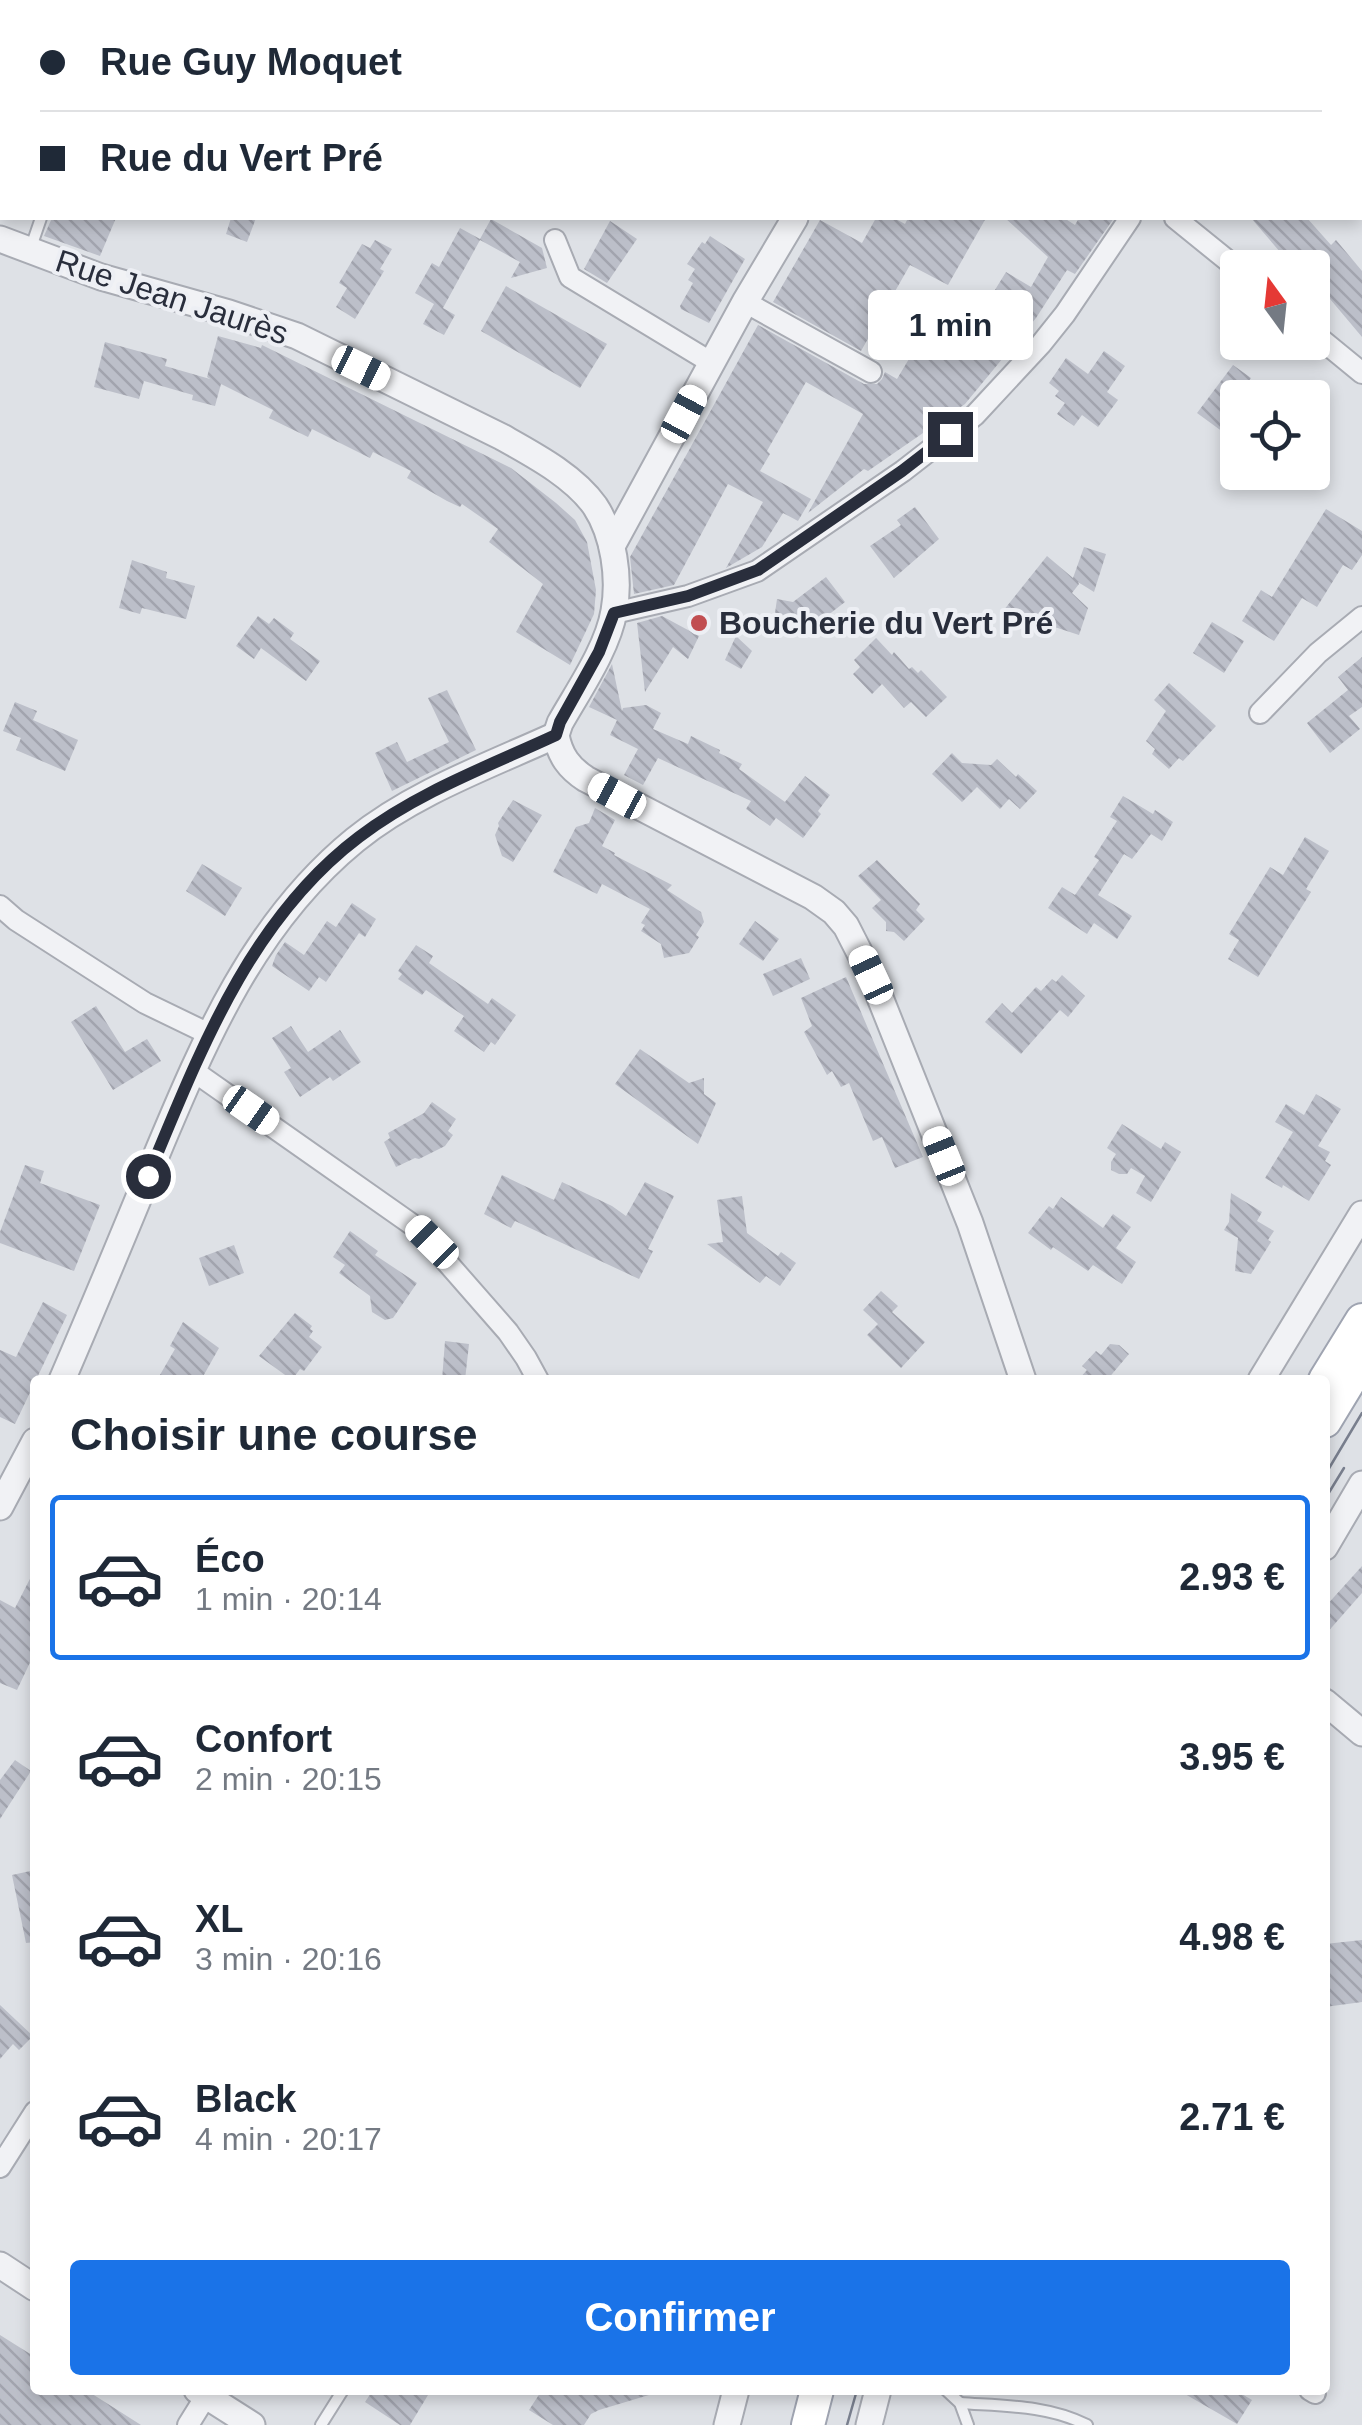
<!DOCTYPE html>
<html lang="fr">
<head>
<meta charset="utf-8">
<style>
	body { margin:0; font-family:Arial,sans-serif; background:#f6f6f7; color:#1f2937; height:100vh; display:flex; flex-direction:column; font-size:38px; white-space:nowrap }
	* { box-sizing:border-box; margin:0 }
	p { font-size:32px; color:#747a83 }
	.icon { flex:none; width:55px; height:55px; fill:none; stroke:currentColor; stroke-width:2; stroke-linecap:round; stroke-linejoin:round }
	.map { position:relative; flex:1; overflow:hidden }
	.panel { position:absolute; left:30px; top:1375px; width:1300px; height:1020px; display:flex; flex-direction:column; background:#fff; border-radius:10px; box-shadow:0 5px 15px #0003 }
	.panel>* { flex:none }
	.hud { position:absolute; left:0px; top:0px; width:1362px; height:220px; box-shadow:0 5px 15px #0003; display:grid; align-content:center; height:220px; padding:0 40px; background:#fff }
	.needle { width:65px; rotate:345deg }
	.buttons { position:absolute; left:1220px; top:250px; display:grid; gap:20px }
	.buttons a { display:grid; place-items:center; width:110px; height:110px; border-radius:10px; background:#fff; box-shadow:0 5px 15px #0003; font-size:50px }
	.end { position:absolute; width:45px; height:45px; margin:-22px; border:12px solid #292e3c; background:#fff; box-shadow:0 0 0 5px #fff }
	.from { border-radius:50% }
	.bubble { position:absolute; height:70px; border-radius:10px; background:#fff; box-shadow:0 5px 15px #0003; font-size:32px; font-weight:700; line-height:70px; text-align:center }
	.car { position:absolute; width:30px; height:60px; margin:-30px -15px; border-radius:12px; box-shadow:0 0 8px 2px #0007; background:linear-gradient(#fff 24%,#345 0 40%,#fff 0 76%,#345 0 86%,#fff 0) }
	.hud b { display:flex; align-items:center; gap:35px; height:95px; font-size:38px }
	.hud b+b { border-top:2px solid #e0e1e3 }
	.hud i { width:25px; height:25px; background:#1f2937 }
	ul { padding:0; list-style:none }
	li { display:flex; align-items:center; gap:30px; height:165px; margin:0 20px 15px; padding:0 20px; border:5px solid transparent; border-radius:10px }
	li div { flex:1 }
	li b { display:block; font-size:38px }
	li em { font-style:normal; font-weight:700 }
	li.selected { border-color:#1a73e8 }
	li>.icon { width:90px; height:90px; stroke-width:1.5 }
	h2 { padding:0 40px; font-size:45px; line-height:120px }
	.action { display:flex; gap:20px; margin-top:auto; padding:20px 40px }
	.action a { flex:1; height:115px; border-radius:10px; background:#1a73e8; color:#fff; font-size:40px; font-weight:700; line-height:115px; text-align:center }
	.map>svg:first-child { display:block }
	.building { fill:url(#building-back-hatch) }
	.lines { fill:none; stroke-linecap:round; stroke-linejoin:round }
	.service-casing { stroke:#a8abb3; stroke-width:14 }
	.minor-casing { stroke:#a8abb3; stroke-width:24 }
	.tertiary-casing { stroke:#a8abb3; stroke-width:29 }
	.primary-casing { stroke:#9fa4b1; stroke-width:36 }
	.service { stroke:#f1f2f5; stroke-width:10 }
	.minor { stroke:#f1f2f5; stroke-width:20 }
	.tertiary { stroke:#f1f2f5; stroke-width:25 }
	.primary { stroke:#fff; stroke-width:32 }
	.tram { stroke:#797f8e; stroke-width:2.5 }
	.route { stroke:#292e3c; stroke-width:12 }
	.poi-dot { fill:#c14e51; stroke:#edeff4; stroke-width:4 }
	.labels { text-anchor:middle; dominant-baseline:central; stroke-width:8; stroke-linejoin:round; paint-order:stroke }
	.street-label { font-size:32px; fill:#292e3c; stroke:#edeff4 }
	.poi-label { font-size:32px; font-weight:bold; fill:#292e3c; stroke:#edeff4; text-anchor:start }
</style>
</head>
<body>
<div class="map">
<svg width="1362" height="2425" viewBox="0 0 1362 2425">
	<defs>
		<pattern id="building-back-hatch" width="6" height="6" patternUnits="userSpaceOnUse" patternTransform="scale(2.5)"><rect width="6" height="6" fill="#bcbfc9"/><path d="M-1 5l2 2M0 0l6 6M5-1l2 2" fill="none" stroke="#a2a4ae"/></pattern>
	</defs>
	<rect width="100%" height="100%" fill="#dee1e6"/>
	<g class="building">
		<path d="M 52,218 L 116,218 L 100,256 L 44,236 Z"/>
		<path d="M 231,218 L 256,218 L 247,242 L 226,234 Z"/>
		<path d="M 876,218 L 894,218 L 905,224 L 908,218 L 986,218 L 948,285 L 910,265 L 861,351 L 773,302 L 820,220 L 862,243 Z"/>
		<path d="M 1005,218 L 1064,218 L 1075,225 L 1079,218 L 1114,218 L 1075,274 L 1067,270 L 1036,318 L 965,404 L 868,471 L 864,469 L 808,513 L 863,414 L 806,382 L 767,451 L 770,454 L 760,471 L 811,499 L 798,521 L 783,513 L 762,547 L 726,568 L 763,502 L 728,484 L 674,585 L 634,594 L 630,557 L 758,325 L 864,384 L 877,384 L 882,379 L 885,372 L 897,379 L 928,327 L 940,334 L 962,294 L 985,306 L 1006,272 L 1031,287 L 1048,257 Z"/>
		<path d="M 1251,218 L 1307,218 L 1331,245 L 1336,240 L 1362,271 L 1362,337 L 1325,293 L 1312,303 L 1312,268 L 1283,268 L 1275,257 L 1280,252 Z"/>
		<path d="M 491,219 L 542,248 L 547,268 L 511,278 L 520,262 L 480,240 L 443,308 L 455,315 L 444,335 L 423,324 L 434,304 L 415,293 L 432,263 L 439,267 L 460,228 L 480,239 Z"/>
		<path d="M 610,221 L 637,239 L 607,283 L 584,269 Z"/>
		<path d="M 710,236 L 745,259 L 709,323 L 681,309 L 680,306 L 693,283 L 688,280 L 695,269 L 687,264 L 702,242 L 705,244 Z"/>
		<path d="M 375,240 L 392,249 L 380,269 L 384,271 L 355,319 L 336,307 L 347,288 L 339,283 L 362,244 L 370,248 Z"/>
		<path d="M 506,286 L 607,344 L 580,388 L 481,331 Z"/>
		<path d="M 218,336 L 261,348 L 262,345 L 511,468 L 556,503 L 575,520 L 587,542 L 596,590 L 594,614 L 570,665 L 516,632 L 543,584 L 489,542 L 498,529 L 462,504 L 460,507 L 447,501 L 407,478 L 411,471 L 373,452 L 370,458 L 312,429 L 308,437 L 269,418 L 273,410 L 221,384 L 215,406 L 192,400 L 193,395 L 144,381 L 139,399 L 94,387 L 105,342 L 167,359 L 165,366 L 210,379 L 207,377 Z"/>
		<path d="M 1104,351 L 1125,366 L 1107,392 L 1118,400 L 1098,427 L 1082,415 L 1074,426 L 1057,414 L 1065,403 L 1055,396 L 1059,391 L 1049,383 L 1066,358 L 1088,374 Z"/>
		<path d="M 1233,365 L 1251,378 L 1238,397 L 1238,432 L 1228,425 L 1223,432 L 1197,413 Z"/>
		<path d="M 915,507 L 939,539 L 894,578 L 870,546 L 901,525 L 897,520 Z"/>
		<path d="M 1326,509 L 1362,531 L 1362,555 L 1352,570 L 1343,565 L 1317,607 L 1302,598 L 1274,641 L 1242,621 L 1261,590 L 1272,597 Z"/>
		<path d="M 1084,547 L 1106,554 L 1094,592 L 1078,582 L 1079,584 L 1072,593 L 1088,608 L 1079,635 L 1027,618 L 1021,626 L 1003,611 L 1047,556 L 1073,578 Z"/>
		<path d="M 132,560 L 167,572 L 166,578 L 195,586 L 186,619 L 142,608 L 140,614 L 119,608 Z"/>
		<path d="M 826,577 L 845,602 L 823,619 L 821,628 L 805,627 L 804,632 L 773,627 L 777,599 L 793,602 Z"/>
		<path d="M 258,616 L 269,624 L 274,618 L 294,633 L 290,639 L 320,661 L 306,681 L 261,648 L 254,659 L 236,646 Z"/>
		<path d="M 662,616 L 699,636 L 688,659 L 673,647 L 645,692 L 637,623 Z"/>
		<path d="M 1212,622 L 1244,641 L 1224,673 L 1193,653 Z"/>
		<path d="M 736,636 L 752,651 L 741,669 L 725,660 Z"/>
		<path d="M 876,638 L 892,655 L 894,652 L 909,669 L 912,667 L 918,673 L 921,670 L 947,697 L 926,717 L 911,702 L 904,708 L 882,684 L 872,694 L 853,674 L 860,667 L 854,660 Z"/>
		<path d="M 1362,657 L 1362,707 L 1349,716 L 1360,729 L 1330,753 L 1307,723 L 1348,690 L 1338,677 Z"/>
		<path d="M 612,664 L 622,711 L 623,708 L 646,705 L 661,713 L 653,729 L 688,744 L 691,736 L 720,750 L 719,753 L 742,764 L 739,769 L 785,802 L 805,776 L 830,795 L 818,811 L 821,814 L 803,838 L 776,818 L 770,826 L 746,809 L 751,801 L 658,758 L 643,785 L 624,775 L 638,749 L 610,735 L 617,720 L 589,707 Z"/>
		<path d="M 1169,683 L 1216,726 L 1183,761 L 1179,758 L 1169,769 L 1152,754 L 1155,749 L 1146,741 L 1166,711 L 1154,700 Z"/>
		<path d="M 447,690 L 476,750 L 392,791 L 375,753 L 397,742 L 407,762 L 449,742 L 428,698 Z"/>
		<path d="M 15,702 L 37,711 L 33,720 L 78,740 L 65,771 L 16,750 L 21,738 L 3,731 Z"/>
		<path d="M 952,753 L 962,763 L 991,765 L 997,759 L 1016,777 L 1018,774 L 1037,791 L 1020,809 L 1009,799 L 1000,809 L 977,787 L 962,802 L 932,774 Z"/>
		<path d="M 1123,796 L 1153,814 L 1155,810 L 1173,822 L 1162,841 L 1151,834 L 1132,859 L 1124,854 L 1098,895 L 1132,916 L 1117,939 L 1094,923 L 1087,934 L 1048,908 L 1062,887 L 1075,895 L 1099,860 L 1094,857 L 1117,821 L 1110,817 Z"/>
		<path d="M 513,800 L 542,815 L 513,862 L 502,856 L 495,835 L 499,826 L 498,823 Z"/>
		<path d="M 595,808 L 615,820 L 602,846 L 615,853 L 614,855 L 672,885 L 667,890 L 701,912 L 704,922 L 696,935 L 699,937 L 689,953 L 664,958 L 661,944 L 641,931 L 645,925 L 641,923 L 650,909 L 602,884 L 597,894 L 553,872 L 576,827 L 589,823 Z"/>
		<path d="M 1305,837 L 1329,851 L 1306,889 L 1311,892 L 1258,977 L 1228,959 L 1239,940 L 1229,934 L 1270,867 L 1283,875 Z"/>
		<path d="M 877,860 L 920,904 L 916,910 L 925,919 L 904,941 L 894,932 L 886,931 L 886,922 L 872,908 L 881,900 L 858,876 Z"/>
		<path d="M 202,864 L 242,888 L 225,916 L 186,891 Z"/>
		<path d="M 352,903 L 376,919 L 365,937 L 359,933 L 326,982 L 319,977 L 309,991 L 272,966 L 276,955 L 285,942 L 304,955 L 327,921 L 336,927 Z"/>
		<path d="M 755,921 L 779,939 L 763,961 L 739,944 Z"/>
		<path d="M 416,945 L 433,956 L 429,963 L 488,1004 L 492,998 L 516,1015 L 495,1045 L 491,1042 L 484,1052 L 454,1031 L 464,1016 L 426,990 L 422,995 L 398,979 L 402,974 L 398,971 Z"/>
		<path d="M 801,958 L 810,979 L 773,996 L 763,974 Z"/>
		<path d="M 1062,975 L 1085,996 L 1068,1017 L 1060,1010 L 1021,1054 L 985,1022 L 1002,1003 L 1012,1013 L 1036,987 L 1041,991 L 1052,979 L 1056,982 Z"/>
		<path d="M 846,977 L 923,1157 L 895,1168 L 882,1137 L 873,1141 L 849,1083 L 841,1087 L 832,1071 L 827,1075 L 804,1032 L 812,1026 L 801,998 Z"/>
		<path d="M 96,1006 L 125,1052 L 147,1039 L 161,1061 L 113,1090 L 71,1022 Z"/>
		<path d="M 291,1026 L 308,1052 L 340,1030 L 361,1062 L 333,1081 L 330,1077 L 300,1097 L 284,1072 L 291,1068 L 272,1038 Z"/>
		<path d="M 640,1049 L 689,1083 L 704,1078 L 704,1094 L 716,1103 L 698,1144 L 615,1084 Z"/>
		<path d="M 1316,1094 L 1341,1109 L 1318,1146 L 1330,1152 L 1325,1161 L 1331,1165 L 1309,1201 L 1283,1185 L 1282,1188 L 1265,1178 L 1293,1132 L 1275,1122 L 1286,1104 L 1304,1115 Z"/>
		<path d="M 432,1102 L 456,1119 L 448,1131 L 453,1135 L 445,1146 L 419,1159 L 415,1158 L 396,1167 L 384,1142 L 390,1138 L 388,1133 L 424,1113 Z"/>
		<path d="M 1122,1124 L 1161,1149 L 1165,1142 L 1181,1152 L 1151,1202 L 1136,1193 L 1145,1176 L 1131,1168 L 1127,1174 L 1119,1174 L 1111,1170 L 1111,1162 L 1116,1154 L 1107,1148 Z"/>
		<path d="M 25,1165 L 44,1171 L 40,1183 L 100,1205 L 74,1271 L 0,1243 L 0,1232 Z"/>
		<path d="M 502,1175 L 554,1200 L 562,1182 L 612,1206 L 626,1216 L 645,1182 L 674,1196 L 648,1249 L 653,1251 L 639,1279 L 515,1221 L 511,1228 L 484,1214 Z"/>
		<path d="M 1231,1193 L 1262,1212 L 1257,1221 L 1274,1231 L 1268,1240 L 1271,1242 L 1251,1274 L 1235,1271 L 1238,1238 L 1224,1230 L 1229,1222 Z"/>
		<path d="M 742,1196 L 747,1233 L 778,1256 L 781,1252 L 796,1263 L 780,1286 L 766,1276 L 760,1283 L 707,1244 L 723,1242 L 717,1200 Z"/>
		<path d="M 1061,1197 L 1103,1228 L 1113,1214 L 1131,1227 L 1116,1248 L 1136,1262 L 1122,1284 L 1093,1265 L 1088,1271 L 1053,1247 L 1051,1250 L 1028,1233 L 1049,1206 L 1053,1209 Z"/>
		<path d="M 350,1231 L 378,1251 L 375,1255 L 417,1283 L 393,1318 L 385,1320 L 372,1312 L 370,1296 L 339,1273 L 345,1265 L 333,1257 Z"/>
		<path d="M 234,1245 L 244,1273 L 209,1286 L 199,1258 Z"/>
		<path d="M 881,1291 L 898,1306 L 892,1312 L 925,1342 L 901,1368 L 867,1335 L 878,1324 L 863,1310 Z"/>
		<path d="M 43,1302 L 67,1315 L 15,1424 L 0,1417 L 0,1350 L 16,1357 Z"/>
		<path d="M 295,1313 L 312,1326 L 310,1329 L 313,1331 L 309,1337 L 322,1347 L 304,1371 L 300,1369 L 292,1380 L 259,1356 Z"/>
		<path d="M 183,1322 L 219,1348 L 201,1380 L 157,1380 L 175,1349 L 170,1346 Z"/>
		<path d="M 445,1341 L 469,1344 L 465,1380 L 442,1380 Z"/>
		<path d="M 1110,1344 L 1119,1345 L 1129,1354 L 1107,1380 L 1078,1380 L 1087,1370 L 1082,1366 L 1096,1351 L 1101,1355 Z"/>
		<path d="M 1362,1566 L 1362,1593 L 1325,1635 L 1325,1607 Z"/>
		<path d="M 35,1569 L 35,1652 L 17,1690 L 0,1683 L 0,1600 L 15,1608 Z"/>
		<path d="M 15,1760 L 31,1771 L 0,1819 L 0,1780 Z"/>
		<path d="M 35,1870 L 35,1942 L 26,1943 L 12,1875 Z"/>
		<path d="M 1362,1940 L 1362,2002 L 1325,2007 L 1325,1944 Z"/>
		<path d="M 0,2005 L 33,2036 L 19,2050 L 13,2044 L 0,2059 Z"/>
		<path d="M 0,2335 L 35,2357 L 35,2390 L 86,2390 L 141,2425 L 0,2425 Z"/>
		<path d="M 373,2390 L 431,2390 L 410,2425 L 400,2425 L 365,2402 Z"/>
		<path d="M 542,2390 L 649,2390 L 649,2395 L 599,2410 L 591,2414 L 584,2425 L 553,2425 L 529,2410 Z"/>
		<path d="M 1178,2390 L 1235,2390 L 1252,2400 L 1237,2424 Z"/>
	</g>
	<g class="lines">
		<g class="service-casing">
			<g id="service">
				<path d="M 110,2 L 111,0"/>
				<path d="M 1234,2 L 1235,0"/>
				<path d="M 1348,2 L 1351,0"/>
				<path d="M 30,250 L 41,218"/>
				<path d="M 946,2390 L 960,2403 L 968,2425"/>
				<path d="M 960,2403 C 1003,2406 1048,2405 1087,2425"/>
				<path d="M 321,2425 L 343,2390"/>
			</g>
		</g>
		<g class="minor-casing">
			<g id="minor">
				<path d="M 1324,0 L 1327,2"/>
				<path d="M 1360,26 L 1362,27"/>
				<path d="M 1175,218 L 1238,269"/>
				<path d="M 555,240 L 570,277 L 712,363"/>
				<path d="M 745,302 L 871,372"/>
				<path d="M 1312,332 L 1362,373"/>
				<path d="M 614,613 L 688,596 L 757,571 L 903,471 L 975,415 L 1041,344 L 1065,314 L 1130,218"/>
				<path d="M 1260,713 L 1318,653 L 1362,617"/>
				<path d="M 0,906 L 16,920 L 145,1003 L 209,1034"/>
				<path d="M 192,1070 L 417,1228 L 508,1332 L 526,1358 L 538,1380"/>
				<path d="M 0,2167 L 35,2112"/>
				<path d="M 1310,2390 L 1315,2393"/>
				<path d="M 188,2425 L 206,2396"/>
			</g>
		</g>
		<g class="tertiary-casing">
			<g id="tertiary">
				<path d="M 920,2 L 921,0"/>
				<path d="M 0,239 L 101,277 L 229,313 L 297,336 L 502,437 C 534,455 574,476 595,506 C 614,535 620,578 614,611 C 608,648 578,691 560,723 L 556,735"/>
				<path d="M 612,546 L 745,302 L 795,218"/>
				<path d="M 556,735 C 560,756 569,768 586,779 L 813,897 L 834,912 L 846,926 L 871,975 L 970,1223 L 1023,1380"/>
				<path d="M 62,1380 C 93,1308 123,1236 153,1163 C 203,1044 252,924 355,840 C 413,793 488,766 556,735"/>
				<path d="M 1261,1380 L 1362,1214"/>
				<path d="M 0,1507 L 35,1441"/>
				<path d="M 1325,1547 L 1362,1484"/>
				<path d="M 1325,1702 L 1362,1733"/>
				<path d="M 0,2265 L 35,2288"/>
				<path d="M 197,2390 L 252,2425"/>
				<path d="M 727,2425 L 736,2390"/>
				<path d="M 869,2425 L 878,2390"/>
			</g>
		</g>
		<g class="primary-casing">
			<g id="primary">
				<path d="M 1325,1380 L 1362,1320"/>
				<path d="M 1325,1421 L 1362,1360"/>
				<path d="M 808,2425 L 817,2390"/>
			</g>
		</g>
		<use href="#service" class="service"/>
		<use href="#minor" class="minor"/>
		<use href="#tertiary" class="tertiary"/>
		<use href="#primary" class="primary"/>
		<g class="tram">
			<path d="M 1325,1475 L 1362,1413"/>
			<path d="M 1325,1499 L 1344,1468"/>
			<path d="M 847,2425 L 857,2390"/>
		</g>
	</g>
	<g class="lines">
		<path class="route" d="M 148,1176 C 199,1054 249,920 359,837 C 418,792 489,766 556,735 L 560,722 L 599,652 L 614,613 L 688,596 L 758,570 L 902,471 L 950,434"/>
	</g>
	<circle class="poi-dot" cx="699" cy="623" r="10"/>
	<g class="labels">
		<g class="street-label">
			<text transform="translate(172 297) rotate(18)">Rue Jean Jaurès</text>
		</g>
		<g class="poi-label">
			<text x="719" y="623">Boucherie du Vert Pré</text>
		</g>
	</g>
</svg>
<div class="buttons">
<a><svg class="needle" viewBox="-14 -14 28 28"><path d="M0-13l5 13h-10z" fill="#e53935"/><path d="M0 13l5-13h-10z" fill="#747a83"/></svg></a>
<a><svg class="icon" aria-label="locate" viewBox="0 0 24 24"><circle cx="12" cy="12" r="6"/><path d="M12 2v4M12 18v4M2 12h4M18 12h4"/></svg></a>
</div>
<i class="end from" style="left:148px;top:1176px"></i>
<i class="end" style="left:950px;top:434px"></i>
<div class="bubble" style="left:868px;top:290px;width:165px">1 min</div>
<i class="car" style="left:361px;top:368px;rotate:116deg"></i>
<i class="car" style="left:684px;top:414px;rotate:28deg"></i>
<i class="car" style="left:617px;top:796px;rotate:298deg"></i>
<i class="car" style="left:871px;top:975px;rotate:335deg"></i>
<i class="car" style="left:251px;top:1110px;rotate:125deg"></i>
<i class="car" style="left:944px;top:1156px;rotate:338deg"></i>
<i class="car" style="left:432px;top:1242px;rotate:315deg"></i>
<div class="hud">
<b><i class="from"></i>Rue Guy Moquet</b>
<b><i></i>Rue du Vert Pré</b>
</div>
<section class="panel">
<h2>Choisir une course</h2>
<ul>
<li class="selected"><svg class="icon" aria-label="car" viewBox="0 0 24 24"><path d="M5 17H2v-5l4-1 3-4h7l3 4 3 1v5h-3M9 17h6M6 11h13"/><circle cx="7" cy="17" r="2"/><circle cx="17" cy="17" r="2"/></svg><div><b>Éco</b><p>1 min · 20:14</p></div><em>2.93 €</em></li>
<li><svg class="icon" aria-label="car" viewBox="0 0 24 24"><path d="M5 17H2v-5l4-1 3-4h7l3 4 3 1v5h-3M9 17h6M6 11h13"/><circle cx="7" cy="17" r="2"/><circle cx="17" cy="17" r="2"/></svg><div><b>Confort</b><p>2 min · 20:15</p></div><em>3.95 €</em></li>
<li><svg class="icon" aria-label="car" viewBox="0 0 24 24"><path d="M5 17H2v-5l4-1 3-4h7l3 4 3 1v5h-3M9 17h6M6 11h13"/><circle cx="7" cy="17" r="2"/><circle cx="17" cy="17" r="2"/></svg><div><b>XL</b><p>3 min · 20:16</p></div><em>4.98 €</em></li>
<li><svg class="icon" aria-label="car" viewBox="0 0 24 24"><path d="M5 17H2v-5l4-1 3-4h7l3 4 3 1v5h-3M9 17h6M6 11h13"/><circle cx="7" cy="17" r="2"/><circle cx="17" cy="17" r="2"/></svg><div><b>Black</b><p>4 min · 20:17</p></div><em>2.71 €</em></li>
</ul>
<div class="action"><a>Confirmer</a></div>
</section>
</div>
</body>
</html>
